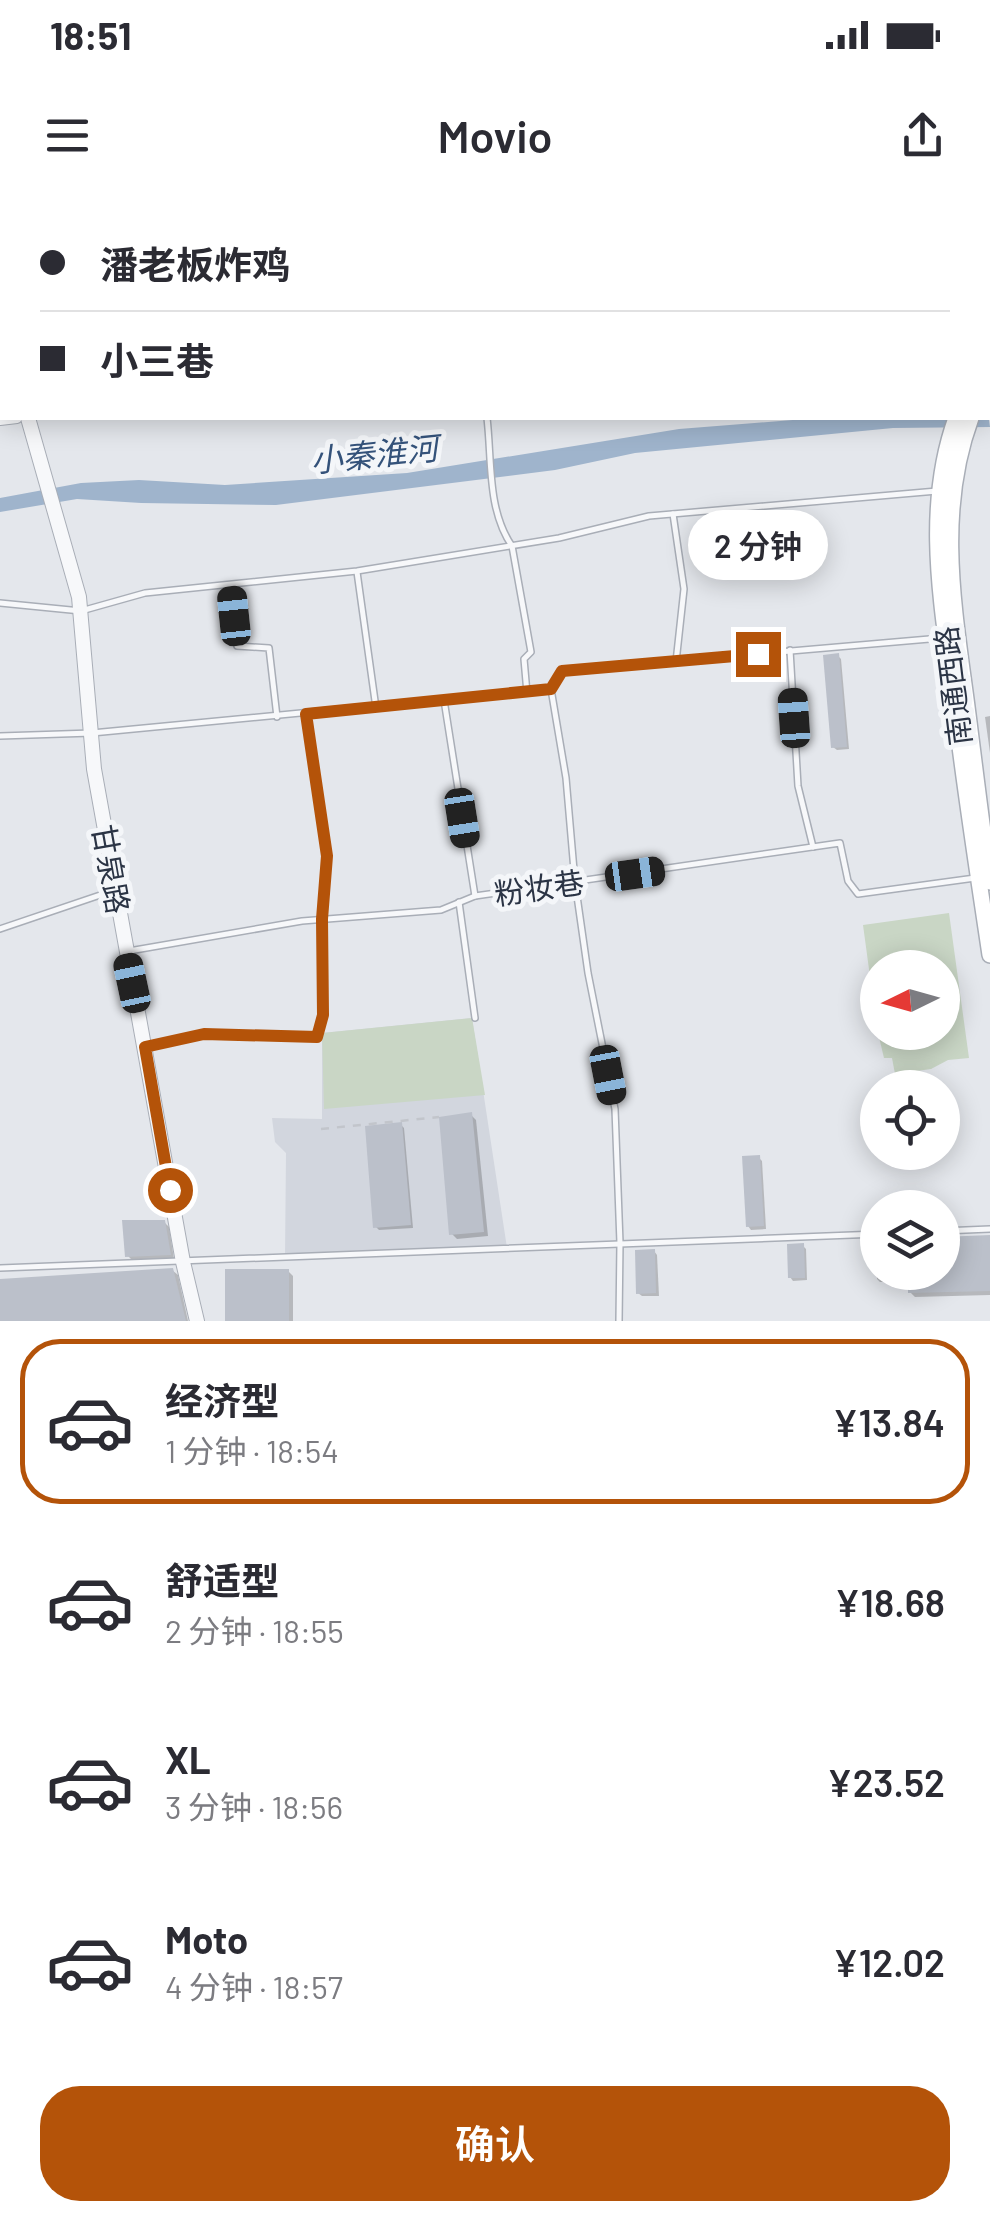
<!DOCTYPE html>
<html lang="zh">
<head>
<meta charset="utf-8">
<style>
	body { margin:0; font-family:Barlow,"Noto Sans SC",sans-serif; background:#f7f7f7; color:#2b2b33; height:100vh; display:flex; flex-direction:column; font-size:38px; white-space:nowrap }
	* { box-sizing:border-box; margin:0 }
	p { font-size:32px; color:#7c7c81 }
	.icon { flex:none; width:55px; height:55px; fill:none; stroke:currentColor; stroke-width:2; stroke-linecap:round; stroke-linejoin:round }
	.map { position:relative; height:1121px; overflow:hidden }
	.sheet { display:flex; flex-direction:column; background:#fff; flex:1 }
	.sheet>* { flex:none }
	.guide { position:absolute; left:0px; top:0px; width:990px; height:220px; box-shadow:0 5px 25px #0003; display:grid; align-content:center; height:220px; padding:0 40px; background:#fff }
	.needle { width:65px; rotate:265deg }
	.fabs { position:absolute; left:860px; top:750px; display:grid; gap:20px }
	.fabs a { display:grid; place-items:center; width:100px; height:100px; border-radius:50%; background:#fff; box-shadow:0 5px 25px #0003; font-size:50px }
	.end { position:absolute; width:45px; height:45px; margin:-22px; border:12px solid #b45309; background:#fff; box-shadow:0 0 0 5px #fff }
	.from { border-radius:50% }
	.bubble { position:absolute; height:70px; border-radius:35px; background:#fff; box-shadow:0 5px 25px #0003; font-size:32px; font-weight:600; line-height:70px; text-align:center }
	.car { position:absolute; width:30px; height:60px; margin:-30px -15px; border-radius:12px; box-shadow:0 0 8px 2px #0007; background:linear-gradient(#222 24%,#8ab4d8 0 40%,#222 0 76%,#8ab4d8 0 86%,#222 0) }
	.guide b { display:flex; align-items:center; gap:35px; height:95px; font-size:38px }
	.guide b+b { border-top:2px solid #e1e1e2 }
	.guide i { width:25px; height:25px; background:#2b2b33 }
	ul { padding:18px 0 0; list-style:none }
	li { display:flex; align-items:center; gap:30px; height:165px; margin:0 20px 15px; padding:0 20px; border:5px solid transparent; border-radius:40px }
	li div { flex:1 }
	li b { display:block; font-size:38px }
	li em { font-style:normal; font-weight:600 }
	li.active { border-color:#b45309 }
	li>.icon { width:90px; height:90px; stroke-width:1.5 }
	.action { display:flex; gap:20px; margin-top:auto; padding:20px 40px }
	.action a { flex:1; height:115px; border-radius:40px; background:#b45309; color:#fff; font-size:40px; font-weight:600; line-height:115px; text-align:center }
	.status { display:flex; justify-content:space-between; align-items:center; height:70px; padding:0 50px; background:#fff; direction:ltr }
	.status svg { height:28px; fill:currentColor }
	header { display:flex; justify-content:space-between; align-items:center; height:130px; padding:0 40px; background:#fff; font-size:45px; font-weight:600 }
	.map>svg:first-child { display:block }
	.built { fill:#d2d6de }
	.green { fill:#c9d6c5 }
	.water { fill:#9fb4cc }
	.shadow { fill:#0003 }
	.building { fill:#bbc0ca }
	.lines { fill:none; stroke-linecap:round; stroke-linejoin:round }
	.service-casing { stroke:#a9aeb7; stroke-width:8 }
	.minor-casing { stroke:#a9aeb7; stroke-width:12 }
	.tertiary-casing { stroke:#a9aeb7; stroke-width:16 }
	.secondary-casing { stroke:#a9aeb7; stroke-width:18 }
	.path { stroke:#c2c5cb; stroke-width:2.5; stroke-dasharray:8 8; stroke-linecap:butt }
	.service { stroke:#f7f8fa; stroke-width:5 }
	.minor { stroke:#f7f8fa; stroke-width:10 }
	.tertiary { stroke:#f7f8fa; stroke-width:14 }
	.secondary { stroke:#fff; stroke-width:15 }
	.route { stroke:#b45309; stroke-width:12 }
	.labels { text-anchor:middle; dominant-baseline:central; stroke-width:10; stroke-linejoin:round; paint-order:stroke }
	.street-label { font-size:30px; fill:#2b3445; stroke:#f4f6f9 }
	.water-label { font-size:32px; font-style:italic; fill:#34527a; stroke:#f4f6f9 }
</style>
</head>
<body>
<div class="status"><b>18:51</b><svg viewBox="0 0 49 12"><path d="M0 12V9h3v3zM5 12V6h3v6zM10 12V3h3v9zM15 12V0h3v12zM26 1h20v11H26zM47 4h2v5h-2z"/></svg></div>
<header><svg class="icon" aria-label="menu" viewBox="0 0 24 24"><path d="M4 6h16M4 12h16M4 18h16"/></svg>Movio<svg class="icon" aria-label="share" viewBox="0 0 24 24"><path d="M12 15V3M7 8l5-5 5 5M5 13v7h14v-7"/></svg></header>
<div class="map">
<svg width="990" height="1121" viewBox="0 0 990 1121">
	<rect width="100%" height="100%" fill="#e4e7ec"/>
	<g class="built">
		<path d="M 801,0 L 990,0 L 988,113 L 988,2 Z"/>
		<path d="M 472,818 L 507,1048 L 285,1057 L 286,953 L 275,942 L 272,918 L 322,919 L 322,833 Z"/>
	</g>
	<g class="green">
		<path d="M 949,713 L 969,858 L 948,860 L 931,869 L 895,874 L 892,858 L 884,858 L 878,833 L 942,832 L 942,768 L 878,768 L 877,828 L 863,725 Z"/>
		<path d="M 472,818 L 485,895 L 324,909 L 322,833 Z"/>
	</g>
	<path class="water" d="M 988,213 L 990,227 L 893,228 L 635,253 L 555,270 L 276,305 L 141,303 L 77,299 L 0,312 L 0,298 L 81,283 L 139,280 L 225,285 L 407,273 L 679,229 L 817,218 L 988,218 Z"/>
	<g class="shadow">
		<path d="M 838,456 L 841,459 L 849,549 L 837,550 L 833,547 Z"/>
		<path d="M 990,516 L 990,553 L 985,517 Z"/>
		<path d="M 471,915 L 476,920 L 488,1036 L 457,1039 L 452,1034 Z"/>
		<path d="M 401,925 L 404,928 L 413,1028 L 379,1030 L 376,1027 Z"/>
		<path d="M 759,958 L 762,961 L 766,1029 L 751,1030 L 748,1026 Z"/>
		<path d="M 164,1022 L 169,1027 L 174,1059 L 133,1061 L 128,1056 Z"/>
		<path d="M 990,1036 L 990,1095 L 915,1097 L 910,1092 L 942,1072 Z"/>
		<path d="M 876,1042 L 878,1072 L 893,1072 L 893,1082 L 880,1082 L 877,1079 Z"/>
		<path d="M 803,1046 L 806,1049 L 807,1080 L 793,1081 L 790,1077 Z"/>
		<path d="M 654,1051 L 657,1055 L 659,1096 L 642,1096 L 638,1093 Z"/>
		<path d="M 172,1070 L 178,1075 L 188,1121 L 0,1121 L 0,1081 Z"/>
		<path d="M 288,1071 L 293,1076 L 293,1121 L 228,1121 Z"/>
	</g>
	<g class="building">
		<path d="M 839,453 L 847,547 L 831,548 L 823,455 Z"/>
		<path d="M 472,912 L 484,1032 L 449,1035 L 439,917 Z"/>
		<path d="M 402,922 L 411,1025 L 373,1028 L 365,926 Z"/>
		<path d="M 760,955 L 764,1026 L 746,1027 L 742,956 Z"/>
		<path d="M 122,1020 L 165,1020 L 171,1055 L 125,1057 Z"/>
		<path d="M 990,1035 L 990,1091 L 908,1093 L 908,1072 L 942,1072 L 942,1037 Z"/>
		<path d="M 804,1043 L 805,1078 L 788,1078 L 787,1044 Z"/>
		<path d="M 655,1049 L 656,1093 L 636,1094 L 635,1050 Z"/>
		<path d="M 173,1068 L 186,1121 L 0,1121 L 0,1079 Z"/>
		<rect x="225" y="1069" width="64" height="52"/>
	</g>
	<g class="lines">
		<g class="service-casing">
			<g id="service">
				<path d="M 422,0 L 423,2"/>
				<path d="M 513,0 L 516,2"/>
				<path d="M 711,0 L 711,2"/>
				<path d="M 487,218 C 492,260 487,310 512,346 L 531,452 L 524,459 L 527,493"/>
				<path d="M 673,314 L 684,389 L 676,462"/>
				<path d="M 357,372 L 376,508"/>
				<path d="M 231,386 L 237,446 L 269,448 L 277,517"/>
				<path d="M 0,403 L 81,411 L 145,393 L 357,371 L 559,338 L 649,316 L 937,291"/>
				<path d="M 790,450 L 798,586 L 813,647"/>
				<path d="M 551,489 L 566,578 L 575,682 L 588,773 L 615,909 L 620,1043 L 619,1121"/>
				<path d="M 551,489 L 561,471 L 941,438"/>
				<path d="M 444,500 L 475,696"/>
				<path d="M 0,536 L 92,533 L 550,489"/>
				<path d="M 459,702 L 475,818"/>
				<path d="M 0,729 L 115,690"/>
				<path d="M 129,751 L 302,721 L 441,710 L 475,696 L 840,643 L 848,681 L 858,694 L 975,678"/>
				<path d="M 148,846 L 204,834 L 317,837 L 323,815 L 322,719 L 327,655 L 307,516"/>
				<path d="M 942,1031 L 990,1029"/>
				<path d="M 0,1068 L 878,1034"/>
			</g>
		</g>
		<g class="minor-casing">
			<path id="minor" d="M 0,220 L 17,218"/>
		</g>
		<g class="tertiary-casing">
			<g id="tertiary">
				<path d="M 13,0 L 13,2"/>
				<path d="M 28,218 L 79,397 L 94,569 L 183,1062 L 197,1121"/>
			</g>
		</g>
		<g class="secondary-casing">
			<g id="secondary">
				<path d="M 988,142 L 990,138"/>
				<path d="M 988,178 L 990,172"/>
				<path d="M 956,218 C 924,307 941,399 953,490 C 963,579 977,667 990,755"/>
				<path d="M 971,218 C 937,310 953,403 966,499 C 974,560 981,621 990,682"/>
			</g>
		</g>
		<path class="path" d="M 321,929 L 439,917"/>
		<use href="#service" class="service"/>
		<use href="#minor" class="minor"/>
		<use href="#tertiary" class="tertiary"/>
		<use href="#secondary" class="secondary"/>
	</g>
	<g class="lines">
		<path class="route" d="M 170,990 L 145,847 L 204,834 L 317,837 L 323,815 L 322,719 L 327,656 L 306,514 L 551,489 L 562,471 L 758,454"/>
	</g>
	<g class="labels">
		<g class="street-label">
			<text transform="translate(952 486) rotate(-97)">南通西路</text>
			<text transform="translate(112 669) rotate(80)">甘泉路</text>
			<text transform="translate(539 687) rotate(-8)">粉妆巷</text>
		</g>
		<g class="water-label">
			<text transform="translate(374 253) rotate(-6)">小秦淮河</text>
		</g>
	</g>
</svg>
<div class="fabs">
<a><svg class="needle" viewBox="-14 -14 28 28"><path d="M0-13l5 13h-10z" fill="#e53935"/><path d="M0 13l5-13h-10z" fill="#7c7c81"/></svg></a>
<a><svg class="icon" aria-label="locate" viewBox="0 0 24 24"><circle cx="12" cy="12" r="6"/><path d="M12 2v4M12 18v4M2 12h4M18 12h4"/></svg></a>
<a><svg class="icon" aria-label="layers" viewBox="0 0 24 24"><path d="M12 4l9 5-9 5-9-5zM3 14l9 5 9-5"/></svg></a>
</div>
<i class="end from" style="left:170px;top:990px"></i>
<i class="end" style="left:758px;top:454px"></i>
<div class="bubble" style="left:688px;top:310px;width:140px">2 分钟</div>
<i class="car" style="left:234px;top:416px;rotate:354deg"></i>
<i class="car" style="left:794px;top:518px;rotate:356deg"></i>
<i class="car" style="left:462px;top:618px;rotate:171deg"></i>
<i class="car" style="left:635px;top:674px;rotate:82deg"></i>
<i class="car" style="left:132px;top:783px;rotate:348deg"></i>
<i class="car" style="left:608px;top:875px;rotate:169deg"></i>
<div class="guide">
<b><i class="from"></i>潘老板炸鸡</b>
<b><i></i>小三巷</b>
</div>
</div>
<section class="sheet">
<ul>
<li class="active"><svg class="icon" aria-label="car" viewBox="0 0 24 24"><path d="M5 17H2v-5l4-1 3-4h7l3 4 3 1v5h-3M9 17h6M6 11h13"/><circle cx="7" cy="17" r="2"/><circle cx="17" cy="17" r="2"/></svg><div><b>经济型</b><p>1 分钟 · 18:54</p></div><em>¥13.84</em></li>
<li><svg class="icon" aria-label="car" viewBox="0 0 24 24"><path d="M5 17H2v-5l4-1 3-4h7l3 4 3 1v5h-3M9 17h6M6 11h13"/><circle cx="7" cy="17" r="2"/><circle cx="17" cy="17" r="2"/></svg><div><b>舒适型</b><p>2 分钟 · 18:55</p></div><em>¥18.68</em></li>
<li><svg class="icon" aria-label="car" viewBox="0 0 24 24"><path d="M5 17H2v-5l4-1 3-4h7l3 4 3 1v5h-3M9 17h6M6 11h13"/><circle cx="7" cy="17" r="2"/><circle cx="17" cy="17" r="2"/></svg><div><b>XL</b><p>3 分钟 · 18:56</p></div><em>¥23.52</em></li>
<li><svg class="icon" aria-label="car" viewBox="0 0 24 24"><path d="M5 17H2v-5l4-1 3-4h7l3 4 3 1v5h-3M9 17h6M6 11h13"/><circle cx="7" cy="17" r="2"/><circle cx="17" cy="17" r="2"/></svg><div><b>Moto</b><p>4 分钟 · 18:57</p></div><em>¥12.02</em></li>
</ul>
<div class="action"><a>确认</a></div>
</section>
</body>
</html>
